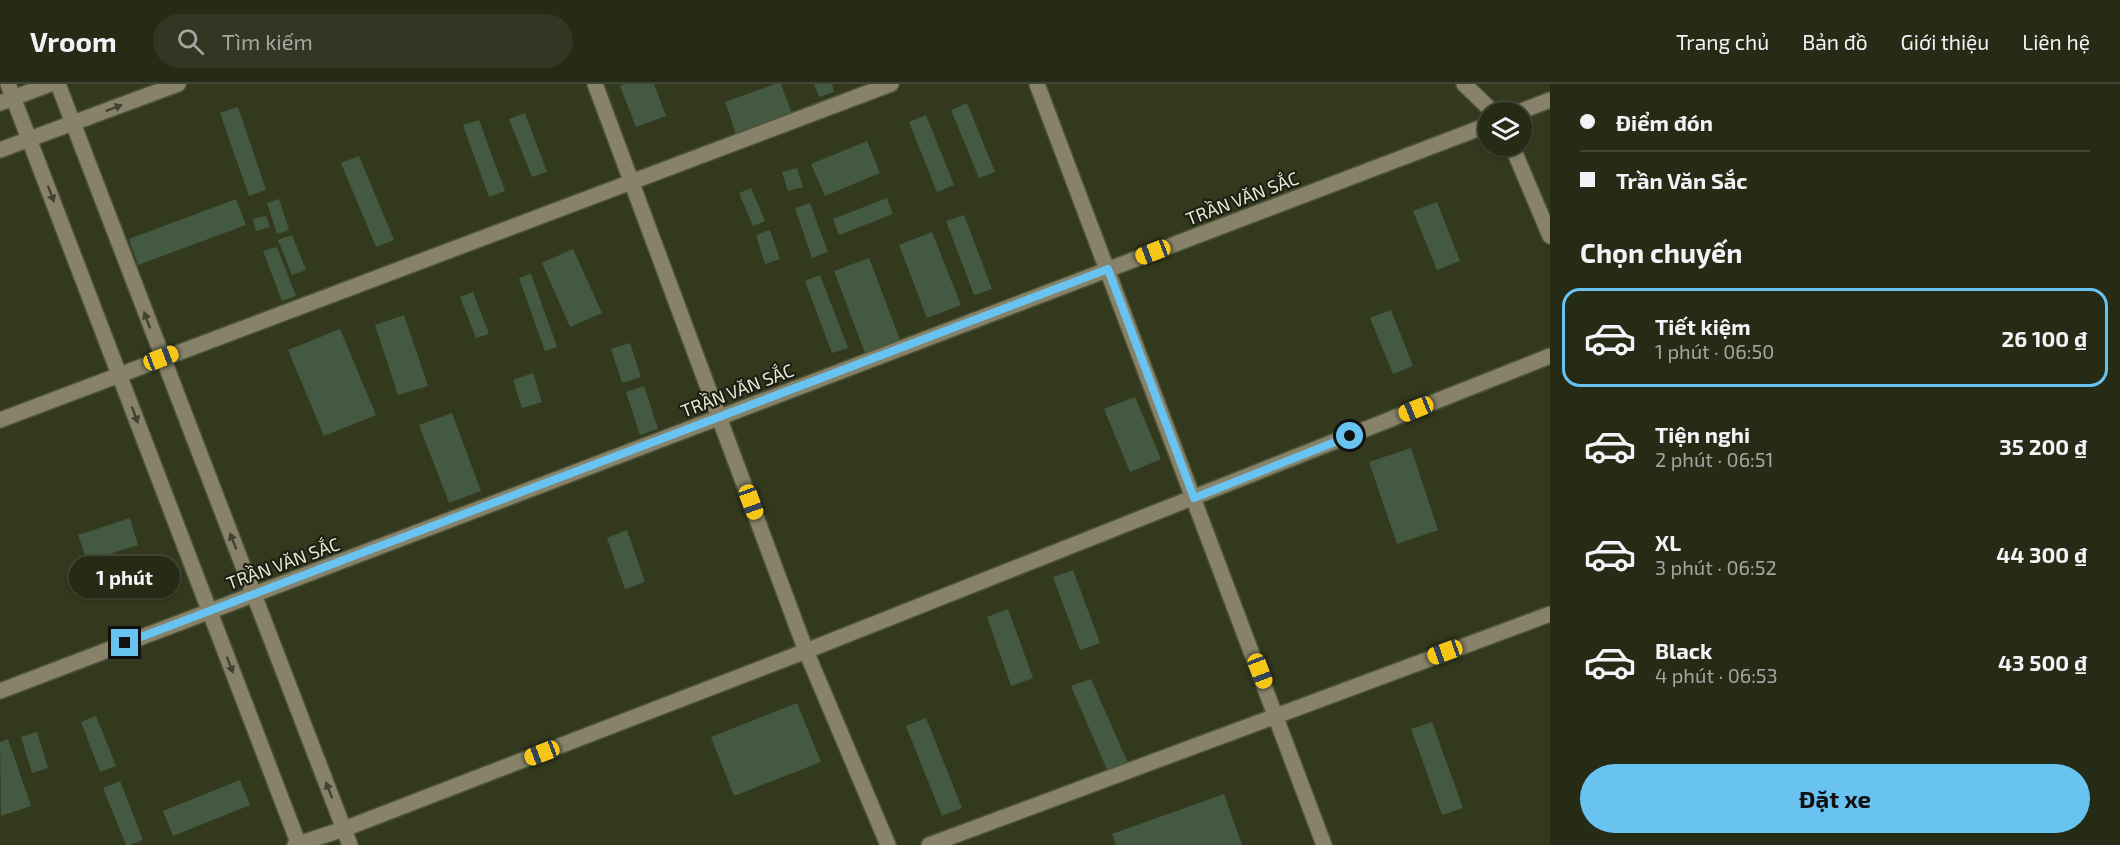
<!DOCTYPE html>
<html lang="vi">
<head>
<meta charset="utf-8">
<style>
	body { margin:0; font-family:"Exo 2",sans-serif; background:#323723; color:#f1f3f6; height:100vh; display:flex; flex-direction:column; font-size:22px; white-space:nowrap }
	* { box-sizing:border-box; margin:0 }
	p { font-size:20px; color:#a4a7a1 }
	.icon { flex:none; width:33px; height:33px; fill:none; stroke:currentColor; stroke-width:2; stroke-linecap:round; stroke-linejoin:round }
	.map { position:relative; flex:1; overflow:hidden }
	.sheet { display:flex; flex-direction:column; background:#262b16; width:570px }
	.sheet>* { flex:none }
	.guide { display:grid; align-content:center; height:132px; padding:0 30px; background:#262b16 }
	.fabs { position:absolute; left:1478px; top:18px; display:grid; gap:12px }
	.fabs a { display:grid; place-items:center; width:54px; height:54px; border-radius:50%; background:#262b16; box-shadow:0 2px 4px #0004,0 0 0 2px #424735; font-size:30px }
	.end { position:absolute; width:27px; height:27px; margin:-14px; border:8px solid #69c3f1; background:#111; box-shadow:0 0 0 3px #111 }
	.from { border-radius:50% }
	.bubble { position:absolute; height:42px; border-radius:21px; background:#262b16; box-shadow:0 2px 4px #0004,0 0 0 2px #424735; font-size:20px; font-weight:700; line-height:42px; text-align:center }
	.car { position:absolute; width:18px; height:36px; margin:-18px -9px; border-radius:8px; box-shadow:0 0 4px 2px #0007; background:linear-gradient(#f5c518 24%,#345 0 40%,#f5c518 0 76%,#345 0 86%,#f5c518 0) }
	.guide b { display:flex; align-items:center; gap:21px; height:57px; font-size:22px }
	.guide b+b { border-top:2px solid #424735 }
	.guide i { width:15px; height:15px; background:#f1f3f6 }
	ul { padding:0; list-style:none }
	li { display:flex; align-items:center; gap:18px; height:99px; margin:0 12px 9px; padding:0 18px; border:3px solid transparent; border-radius:18px }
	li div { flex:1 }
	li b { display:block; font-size:22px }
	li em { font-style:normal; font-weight:700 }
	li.on { border-color:#69c3f1 }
	li>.icon { width:54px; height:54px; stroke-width:1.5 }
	h2 { padding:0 30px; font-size:27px; line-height:72px }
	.action { display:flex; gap:12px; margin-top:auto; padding:12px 30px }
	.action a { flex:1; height:69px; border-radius:36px; background:#69c3f1; color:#111; font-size:24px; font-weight:700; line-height:69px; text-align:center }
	header { display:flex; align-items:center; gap:36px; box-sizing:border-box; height:84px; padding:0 30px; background:#262b16; border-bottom:2px solid #424735 }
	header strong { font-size:28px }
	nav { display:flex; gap:33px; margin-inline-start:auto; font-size:21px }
	.search { width:420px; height:54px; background:#323723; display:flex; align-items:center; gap:15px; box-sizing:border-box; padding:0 21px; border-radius:33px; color:#a4a7a1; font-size:22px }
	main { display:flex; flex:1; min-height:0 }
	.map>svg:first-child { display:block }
	.building { fill:#445942 }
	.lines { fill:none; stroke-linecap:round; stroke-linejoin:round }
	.minor-casing { stroke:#4f553b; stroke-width:18 }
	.minor { stroke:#878269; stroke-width:15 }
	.oneway { fill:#414230 }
	.route { stroke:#69c3f1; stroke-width:8 }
	.labels { text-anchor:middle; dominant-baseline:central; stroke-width:4.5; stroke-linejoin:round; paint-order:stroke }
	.street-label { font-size:18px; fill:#e5ead9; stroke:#1c1f12 }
</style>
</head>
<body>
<header>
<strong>Vroom</strong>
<div class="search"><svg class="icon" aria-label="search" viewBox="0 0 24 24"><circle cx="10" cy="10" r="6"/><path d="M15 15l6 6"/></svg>Tìm kiếm</div>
<nav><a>Trang chủ</a><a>Bản đồ</a><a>Giới thiệu</a><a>Liên hệ</a></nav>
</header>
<main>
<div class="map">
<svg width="1550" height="761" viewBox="0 0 1550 761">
	<rect width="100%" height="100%" fill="#33391d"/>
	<g class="building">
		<path d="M 624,0 L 654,0 L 666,32 L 636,43 L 620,2 Z"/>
		<path d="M 775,0 L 781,0 L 792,30 L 736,50 L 725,18 Z"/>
		<path d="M 814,0 L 832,0 L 834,8 L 819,13 Z"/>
		<path d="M 967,19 L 995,88 L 979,94 L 951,26 Z"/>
		<path d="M 238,23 L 266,106 L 249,112 L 220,29 Z"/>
		<path d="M 525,29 L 547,88 L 532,93 L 509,35 Z"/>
		<path d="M 926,31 L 954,101 L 937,108 L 909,38 Z"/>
		<path d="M 479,36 L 505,107 L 489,113 L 463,41 Z"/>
		<path d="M 867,57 L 880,89 L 825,112 L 811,80 Z"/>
		<path d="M 359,72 L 394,156 L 376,163 L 341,79 Z"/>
		<path d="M 797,84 L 803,103 L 788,107 L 782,88 Z"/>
		<path d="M 751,104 L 765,137 L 753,142 L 739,109 Z"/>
		<path d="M 887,114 L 893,130 L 839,151 L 833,135 Z"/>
		<path d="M 236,115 L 246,141 L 138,181 L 129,155 Z"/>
		<path d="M 279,115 L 289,146 L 277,150 L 267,119 Z"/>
		<path d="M 1437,118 L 1460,177 L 1437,186 L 1413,127 Z"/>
		<path d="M 810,119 L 828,168 L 812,174 L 795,124 Z"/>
		<path d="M 964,131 L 992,205 L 974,211 L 946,137 Z"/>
		<path d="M 266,132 L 270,143 L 256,147 L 253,135 Z"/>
		<path d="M 770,146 L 780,175 L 765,180 L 756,151 Z"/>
		<path d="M 932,148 L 961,221 L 927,234 L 899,161 Z"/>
		<path d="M 292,151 L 306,186 L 292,191 L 278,156 Z"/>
		<path d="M 277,163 L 296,212 L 282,217 L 263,167 Z"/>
		<path d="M 573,165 L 602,229 L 570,243 L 542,179 Z"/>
		<path d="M 869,174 L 900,256 L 865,269 L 834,187 Z"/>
		<path d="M 531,190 L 557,263 L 545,267 L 519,194 Z"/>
		<path d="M 820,191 L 848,264 L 832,269 L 805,197 Z"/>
		<path d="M 473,208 L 489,250 L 476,254 L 460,213 Z"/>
		<path d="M 1391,226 L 1413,282 L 1393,290 L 1370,234 Z"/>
		<path d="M 404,231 L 428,302 L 398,311 L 375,241 Z"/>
		<path d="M 340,245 L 376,331 L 324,352 L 288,266 Z"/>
		<path d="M 630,259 L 641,293 L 622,299 L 611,265 Z"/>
		<path d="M 533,289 L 542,318 L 522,324 L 513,296 Z"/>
		<path d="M 644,302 L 658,345 L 640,351 L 626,308 Z"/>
		<path d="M 1135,313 L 1161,375 L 1130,388 L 1104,325 Z"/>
		<path d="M 452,329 L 481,407 L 449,419 L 419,341 Z"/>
		<path d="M 1411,364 L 1438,446 L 1397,460 L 1369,378 Z"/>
		<path d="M 130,434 L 138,461 L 87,477 L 78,451 Z"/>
		<path d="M 627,446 L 645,498 L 625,505 L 607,454 Z"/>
		<path d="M 1073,486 L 1100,559 L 1080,566 L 1053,493 Z"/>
		<path d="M 1008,525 L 1033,594 L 1011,602 L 987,533 Z"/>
		<path d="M 1091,595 L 1128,679 L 1108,688 L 1071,602 Z"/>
		<path d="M 797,619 L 821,678 L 734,712 L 711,653 Z"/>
		<path d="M 96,632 L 116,682 L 100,688 L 81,638 Z"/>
		<path d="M 926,634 L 962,724 L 942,732 L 906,642 Z"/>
		<path d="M 1432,638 L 1463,724 L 1442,731 L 1411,645 Z"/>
		<path d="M 37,648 L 48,684 L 32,689 L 21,653 Z"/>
		<path d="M 8,655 L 31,722 L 1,732 L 0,658 Z"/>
		<path d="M 240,696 L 250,721 L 173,752 L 163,727 Z"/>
		<path d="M 120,697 L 143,756 L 130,761 L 126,761 L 103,704 Z"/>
		<path d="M 1224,710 L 1242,761 L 1116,761 L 1112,750 Z"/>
	</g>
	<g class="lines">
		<g class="minor-casing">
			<g id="minor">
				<path d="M 8,0 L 299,761"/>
				<path d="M 58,0 L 350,761"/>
				<path d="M 595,0 L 806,567 L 888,761"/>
				<path d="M 1037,0 L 1324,761"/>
				<path d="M 1464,0 L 1493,28"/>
				<path d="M 0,19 L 50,0"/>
				<path d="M 1519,28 L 1550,16"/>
				<path d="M 1512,62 L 1550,152"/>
				<path d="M 0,66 L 178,0"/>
				<path d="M 0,336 L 891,0"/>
				<path d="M 0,607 L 1488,41"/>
				<path d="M 295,761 L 344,745 L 806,567 L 1550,272"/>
				<path d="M 929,761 L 1550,530"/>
			</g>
		</g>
		<use href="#minor" class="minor"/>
	</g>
	<defs><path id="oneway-solid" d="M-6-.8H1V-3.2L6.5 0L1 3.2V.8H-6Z" transform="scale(1.5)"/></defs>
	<g class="oneway">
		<use href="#oneway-solid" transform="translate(114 24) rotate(-21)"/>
		<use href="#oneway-solid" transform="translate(51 110) rotate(69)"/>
		<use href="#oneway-solid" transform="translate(147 236) rotate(-110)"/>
		<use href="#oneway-solid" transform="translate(135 331) rotate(70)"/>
		<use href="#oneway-solid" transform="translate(233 457) rotate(-112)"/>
		<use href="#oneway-solid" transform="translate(230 581) rotate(69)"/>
		<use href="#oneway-solid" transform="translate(329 706) rotate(-111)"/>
	</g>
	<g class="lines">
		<path class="route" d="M 125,559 L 1108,185 L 1194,414 L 1350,352"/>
	</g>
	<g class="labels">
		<g class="street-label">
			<text transform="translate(1242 114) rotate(-21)">TRẦN VĂN SẮC</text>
			<text transform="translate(737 306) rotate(-21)">TRẦN VĂN SẮC</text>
			<text transform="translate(283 479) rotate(-20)">TRẦN VĂN SẮC</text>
		</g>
	</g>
</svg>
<div class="fabs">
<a><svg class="icon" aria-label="layers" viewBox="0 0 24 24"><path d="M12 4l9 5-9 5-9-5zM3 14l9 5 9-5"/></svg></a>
</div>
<i class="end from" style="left:1350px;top:352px"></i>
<i class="end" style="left:125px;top:559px"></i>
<div class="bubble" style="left:69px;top:472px;width:111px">1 phút</div>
<i class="car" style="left:1153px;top:168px;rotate:249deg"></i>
<i class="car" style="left:161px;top:274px;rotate:69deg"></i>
<i class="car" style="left:1416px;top:325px;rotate:248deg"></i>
<i class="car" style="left:751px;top:418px;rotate:160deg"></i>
<i class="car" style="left:1445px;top:568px;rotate:250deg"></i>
<i class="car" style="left:1260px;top:587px;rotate:159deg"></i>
<i class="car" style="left:542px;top:669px;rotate:249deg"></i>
</div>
<section class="sheet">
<div class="guide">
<b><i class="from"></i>Điểm đón</b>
<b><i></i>Trần Văn Sắc</b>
</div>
<h2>Chọn chuyến</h2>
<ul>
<li class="on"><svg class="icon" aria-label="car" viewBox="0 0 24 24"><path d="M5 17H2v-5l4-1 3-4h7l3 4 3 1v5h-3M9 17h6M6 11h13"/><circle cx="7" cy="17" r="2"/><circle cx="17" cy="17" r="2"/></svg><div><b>Tiết kiệm</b><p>1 phút · 06:50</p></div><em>26 100 ₫</em></li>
<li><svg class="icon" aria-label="car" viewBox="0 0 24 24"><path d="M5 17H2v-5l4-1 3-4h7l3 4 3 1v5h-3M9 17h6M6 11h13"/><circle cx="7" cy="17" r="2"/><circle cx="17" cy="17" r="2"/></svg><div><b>Tiện nghi</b><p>2 phút · 06:51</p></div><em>35 200 ₫</em></li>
<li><svg class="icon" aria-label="car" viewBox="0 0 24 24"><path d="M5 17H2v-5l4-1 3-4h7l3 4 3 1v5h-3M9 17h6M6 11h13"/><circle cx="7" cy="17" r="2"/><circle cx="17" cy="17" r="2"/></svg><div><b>XL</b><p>3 phút · 06:52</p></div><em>44 300 ₫</em></li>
<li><svg class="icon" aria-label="car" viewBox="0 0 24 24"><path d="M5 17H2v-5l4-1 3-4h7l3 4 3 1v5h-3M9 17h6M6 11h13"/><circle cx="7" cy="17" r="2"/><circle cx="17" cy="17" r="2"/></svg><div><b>Black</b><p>4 phút · 06:53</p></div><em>43 500 ₫</em></li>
</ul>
<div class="action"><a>Đặt xe</a></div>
</section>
</main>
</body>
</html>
